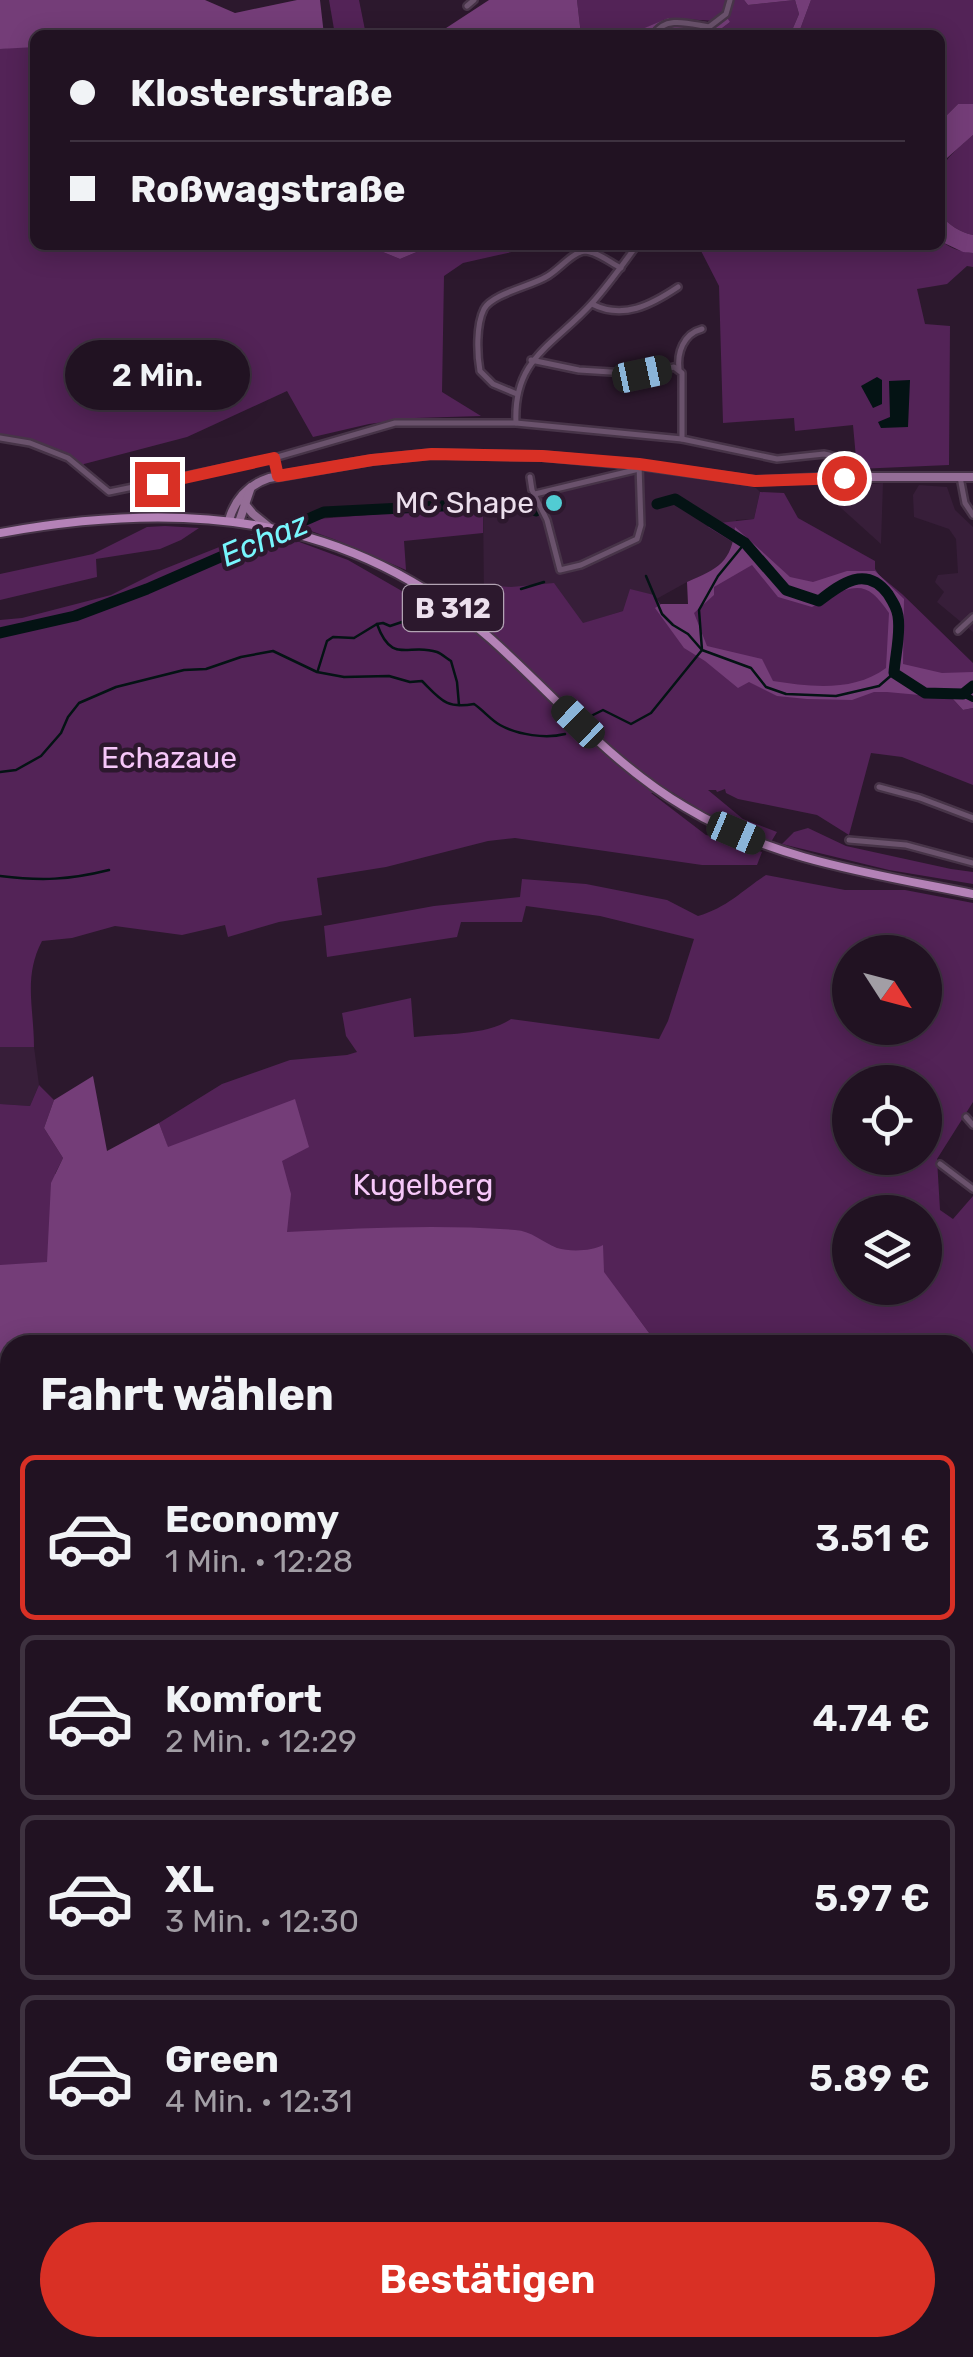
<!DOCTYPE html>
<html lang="de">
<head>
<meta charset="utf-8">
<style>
	body { margin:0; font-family:Rubik,sans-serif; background:#2d202f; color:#f1f3f6; height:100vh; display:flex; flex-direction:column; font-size:38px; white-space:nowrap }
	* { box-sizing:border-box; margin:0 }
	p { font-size:32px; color:#a29ea5 }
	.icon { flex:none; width:55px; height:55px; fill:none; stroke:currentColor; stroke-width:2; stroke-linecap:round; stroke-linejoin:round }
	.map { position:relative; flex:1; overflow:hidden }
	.details { position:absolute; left:0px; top:1335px; width:975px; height:1022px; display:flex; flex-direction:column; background:#211222; border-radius:30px 30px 0 0; box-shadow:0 5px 25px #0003,0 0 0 2px #3e3240 }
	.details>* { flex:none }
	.guide { position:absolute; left:30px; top:30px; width:915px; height:220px; border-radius:15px; box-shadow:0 5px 25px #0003,0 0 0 2px #3e3240; display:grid; align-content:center; height:220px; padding:0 40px; background:#211222 }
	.needle { width:65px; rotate:126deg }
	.controls { position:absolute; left:832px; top:935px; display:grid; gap:20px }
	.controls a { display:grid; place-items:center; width:110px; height:110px; border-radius:50%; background:#211222; box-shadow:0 5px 25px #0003,0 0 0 2px #3e3240; font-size:50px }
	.end { position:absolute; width:45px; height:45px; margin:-22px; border:12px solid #d93025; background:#fff; box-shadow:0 0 0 5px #fff }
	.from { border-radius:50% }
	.bubble { position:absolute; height:70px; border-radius:35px; background:#211222; box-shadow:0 5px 25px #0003,0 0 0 2px #3e3240; font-size:32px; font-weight:600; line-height:70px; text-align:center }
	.car { position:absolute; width:30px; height:60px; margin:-30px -15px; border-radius:12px; box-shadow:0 0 8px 2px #0007; background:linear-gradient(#222 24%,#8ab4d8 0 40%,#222 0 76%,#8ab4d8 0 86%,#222 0) }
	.guide b { display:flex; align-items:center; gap:35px; height:95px; font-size:38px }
	.guide b+b { border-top:2px solid #3e3240 }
	.guide i { width:25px; height:25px; background:#f1f3f6 }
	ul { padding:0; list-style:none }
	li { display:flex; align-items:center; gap:30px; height:165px; margin:0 20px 15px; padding:0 20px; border:5px solid #3e3240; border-radius:15px }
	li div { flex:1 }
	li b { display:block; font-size:38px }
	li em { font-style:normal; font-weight:600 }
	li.current { border-color:#d93025 }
	li>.icon { width:90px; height:90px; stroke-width:1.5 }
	h2 { padding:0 40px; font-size:45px; line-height:120px }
	.cta { display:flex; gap:20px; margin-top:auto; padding:20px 40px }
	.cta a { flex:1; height:115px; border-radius:60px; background:#d93025; color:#fff; font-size:40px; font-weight:600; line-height:115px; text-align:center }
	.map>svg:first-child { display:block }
	.built { fill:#371e39 }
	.green { fill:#532357; fill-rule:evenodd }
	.forest { fill:#743d78; fill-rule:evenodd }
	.water { fill:#041314 }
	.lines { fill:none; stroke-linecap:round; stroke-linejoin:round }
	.stream { stroke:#041314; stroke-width:2.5 }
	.canal { stroke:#041314; stroke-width:6 }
	.river { stroke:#041314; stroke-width:11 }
	.minor-casing { stroke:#473448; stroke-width:10 }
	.secondary-casing { stroke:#473448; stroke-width:12 }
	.primary-casing { stroke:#473448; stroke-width:12 }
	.minor { stroke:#6a526c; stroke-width:5 }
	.secondary { stroke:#946d96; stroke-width:8 }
	.primary { stroke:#b482b7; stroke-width:8 }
	.route { stroke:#d93025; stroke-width:12 }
	.poi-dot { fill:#51ccd3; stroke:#2c182d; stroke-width:4 }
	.labels { text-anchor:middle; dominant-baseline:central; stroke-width:9; stroke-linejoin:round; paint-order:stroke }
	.shield { fill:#2c182d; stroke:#b2a3b3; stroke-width:2.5 }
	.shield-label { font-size:28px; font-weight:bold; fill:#ecdfed }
	.poi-label { font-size:30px; fill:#ecdfed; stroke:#2c182d; text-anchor:end }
	.park-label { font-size:30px; fill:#f6c7f9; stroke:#2c182d }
	.water-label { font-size:32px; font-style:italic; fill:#77f6fd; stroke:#2c182d }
</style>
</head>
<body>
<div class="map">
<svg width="973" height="2357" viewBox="0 0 973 2357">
	<rect width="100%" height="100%" fill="#2c182d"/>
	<g class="built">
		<path d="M 642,469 L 736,483 L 756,488 L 760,492 L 754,519 L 736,520 L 733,547 L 727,558 L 710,572 L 687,582 L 651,602 L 566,629 L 484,602 L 483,499 L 532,495 Z"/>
		<path d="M 883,483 L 881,544 L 820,489 Z"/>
		<path d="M 919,485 L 947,487 L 955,510 L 973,527 L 973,632 L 937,602 L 944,592 L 935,582 L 938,575 L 958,573 L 956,539 L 949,529 L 914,517 L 913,495 Z"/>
		<path d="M 0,1047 L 34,1047 L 39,1085 L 30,1106 L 0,1104 Z"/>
	</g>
	<g class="green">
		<path d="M 329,0 L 359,0 L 366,35 L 335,35 Z"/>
		<path d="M 577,0 L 744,0 L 748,5 L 795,0 L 799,14 L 790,35 L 713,35 L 730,22 L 668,18 L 629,35 L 581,35 Z"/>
		<path d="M 811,0 L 973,0 L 973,104 L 958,104 L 940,122 L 940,35 L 798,35 Z"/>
		<path d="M 26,46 L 35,47 L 35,245 L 376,245 L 378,250 L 400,259 L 431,246 L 441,245 L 530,245 L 525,249 L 463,263 L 444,276 L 442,392 L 481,416 L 415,418 L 369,424 L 313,437 L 287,391 L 187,437 L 84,464 L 81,468 L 50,450 L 0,438 L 0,49 Z"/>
		<path d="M 973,135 L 973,235 C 959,232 950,225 940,215 C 940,165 935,168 973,135 Z"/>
		<path d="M 940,239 C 947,248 962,252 973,253 L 973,267 L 967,266 L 947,284 L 917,289 L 925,324 L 950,326 L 949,465 L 857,469 L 853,425 L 795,431 L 794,418 L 723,423 L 719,286 L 698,245 L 940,245 Z"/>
		<path d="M 760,492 L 784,493 L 798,518 L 875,561 L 875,569 L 879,575 L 902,594 L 973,663 L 973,677 L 940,697 L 952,698 L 963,710 L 973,708 L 973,785 L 902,757 L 871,753 L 849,835 L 817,815 L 738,799 L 726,793 L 725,789 L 717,792 L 716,790 L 708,790 L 743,819 L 777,832 L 771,842 L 723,824 L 672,792 L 651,793 L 706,835 L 721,838 L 762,852 L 757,865 L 702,865 L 515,838 L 488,841 L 386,867 L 317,878 L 322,915 L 279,922 L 228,937 L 225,925 L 182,935 L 115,926 L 72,938 L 42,941 C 23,977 34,1008 34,1047 L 0,1047 L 0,620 L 22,618 L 111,595 L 159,571 L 252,534 L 290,541 L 294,540 L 348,560 L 428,606 L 436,614 L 448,603 L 461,603 L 473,596 L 484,585 L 511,587 L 554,583 L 583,623 L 623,611 L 630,589 L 654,595 L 661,605 L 686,613 L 739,546 L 708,527 L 711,524 L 754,519 Z"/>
		<path d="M 483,506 L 483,533 L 404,541 L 406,570 L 336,540 L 300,527 L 317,519 Z"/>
		<path d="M 165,526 L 199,528 L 181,540 L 160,549 L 96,559 L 97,577 L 0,600 L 0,574 L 93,554 L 147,527 Z"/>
		<path d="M 808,828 L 846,846 L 951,869 L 973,872 L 973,884 L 889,870 L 782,844 L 794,832 Z"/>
		<path d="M 766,875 L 845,890 L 905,890 L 973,903 L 973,1102 L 937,1159 L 940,1210 L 953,1219 L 973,1196 L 973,1421 L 965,1411 L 965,1345 L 658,1345 L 635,1314 L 0,1270 L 0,1104 L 30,1106 L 39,1085 L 54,1100 L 44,1128 L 63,1158 L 55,1174 L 167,1145 L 159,1123 L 222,1084 L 290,1060 L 347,1055 L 357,1052 L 346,1036 L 342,1013 L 411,998 L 414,1037 C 444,1033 486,1036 511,1019 L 659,1039 L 668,1021 L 694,939 L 600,916 L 526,906 L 522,922 L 461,922 L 457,937 L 327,957 L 324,926 L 434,906 L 520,897 L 522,879 L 586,884 L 667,900 L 698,916 C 727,908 744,889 766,875 ZM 850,952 L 925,952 L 925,1028 L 850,1028 ZM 850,1082 L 925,1082 L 925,1158 L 850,1158 ZM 850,1212 L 925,1212 L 925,1288 L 850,1288 Z"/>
		<path d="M 973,1430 L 973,1553 L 965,1541 L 965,1437 Z"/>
		<path d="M 973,1615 L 973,1746 L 965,1744 L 965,1620 Z"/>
		<path d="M 10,2129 L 10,2348 L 497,2348 L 520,2357 L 0,2357 L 0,2133 Z"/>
		<path d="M 538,2348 L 582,2348 L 593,2357 L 533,2357 Z"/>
	</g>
	<g class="forest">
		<path d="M 0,0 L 205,0 L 235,13 L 297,0 L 320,0 L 324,35 L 35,35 L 35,47 L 0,49 Z"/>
		<path d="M 489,0 L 577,0 L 581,35 L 431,35 L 440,32 Z"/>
		<path d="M 744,0 L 811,0 L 798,35 L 790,35 L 799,14 L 795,0 L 748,5 Z"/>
		<path d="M 723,12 L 730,22 L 713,35 L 628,35 L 668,18 L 708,22 Z"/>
		<path d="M 958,104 L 973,104 L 973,135 L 947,158 L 940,169 L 940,122 Z"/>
		<path d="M 940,215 C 950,225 959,232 973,235 L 973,253 L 963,252 L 942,242 Z"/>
		<path d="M 376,245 L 441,245 L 431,246 L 400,259 L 378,250 Z"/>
		<path d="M 735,527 L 790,577 L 813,582 L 847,571 L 875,571 L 904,599 L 903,664 L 942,673 L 973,672 L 973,708 L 963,710 L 952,698 L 887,692 L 874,692 L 852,700 L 807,699 L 777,696 L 749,682 L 738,688 L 705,661 L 684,648 L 655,608 L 661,604 L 688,604 L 687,582 C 718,569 732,562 735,527 ZM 752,565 L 778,597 L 812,607 C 829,598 855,578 873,594 C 879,599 885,607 889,613 L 886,668 C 854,692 811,687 773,681 L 762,659 L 707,646 L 694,613 L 714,595 L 714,587 Z"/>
		<path d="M 93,1076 L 107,1151 L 159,1123 L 168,1147 L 295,1099 L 309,1147 L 282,1161 L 291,1194 L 287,1232 C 363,1228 439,1224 515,1230 C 532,1231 542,1242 557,1248 C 570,1252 593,1251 603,1245 L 604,1272 L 658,1345 L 10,1345 L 10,2130 L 0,2134 L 0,1265 L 47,1262 L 51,1183 L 63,1158 L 44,1128 L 54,1100 Z"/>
		<path d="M 965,1744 L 973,1746 L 973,2357 L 593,2357 L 582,2348 L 965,2348 Z"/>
	</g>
	<g class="water">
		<path d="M 877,377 L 882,380 L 882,404 L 873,408 L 861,386 Z"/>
		<path d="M 910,380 L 908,427 L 881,428 L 878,422 L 890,417 L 889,381 Z"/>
	</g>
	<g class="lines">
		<g class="stream">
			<path d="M 745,543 L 718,576 L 699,610 L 702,650 L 751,668 L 766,687 L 786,694 L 836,696 L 879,686 L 894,673"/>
			<path d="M 521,589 L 544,582"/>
			<path d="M 466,600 L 486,586"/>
			<path d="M 377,624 C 392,666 409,642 437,652 C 442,654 446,658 451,661 L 457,682 L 459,705"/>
			<path d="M 318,670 L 327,641 L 333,637 L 354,638 L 377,624 L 383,623 L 390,626 L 432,612"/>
			<path d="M 591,716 L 603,710 L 631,724 L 651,713 L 702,650 L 688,634 L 673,625 L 662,614 L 646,576"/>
			<path d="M 572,729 L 587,718"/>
			<path d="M 0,772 L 16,770 L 41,756 L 61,733 L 68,717 L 79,703 L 116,687 L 184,670 L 206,669 L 241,657 L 273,651 L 317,672 L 344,677 L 389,676 L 410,682 L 422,681 C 441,700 446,709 474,704 C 483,710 491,720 500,725 C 518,735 546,739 565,734"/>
			<path d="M 0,876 C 41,881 69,880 109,870"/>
			<path d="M 0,2311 L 10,2322"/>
			<path d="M 33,2348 L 41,2357"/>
		</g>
		<path class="canal" d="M 963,694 L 973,699"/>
		<g class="river">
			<path d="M 657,504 L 675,499 L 745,543 L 786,590 L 819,601 C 842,583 866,565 888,594 C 893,602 897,608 898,616 C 901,634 895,656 894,673 L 925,693 L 963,694 L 973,686"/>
			<path d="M 0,633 L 75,616 L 147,589 L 324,512 L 519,502 L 536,511"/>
		</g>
		<g class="minor-casing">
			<g id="minor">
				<path d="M 467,6 L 474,0"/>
				<path d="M 654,35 C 665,15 690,24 709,27 L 726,14 L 730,0"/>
				<path d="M 592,304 C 623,320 651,305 678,287"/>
				<path d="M 531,360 L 579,370 L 643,374 L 674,367 L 682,373 L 682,439"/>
				<path d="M 679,370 C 677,353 683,334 702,329"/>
				<path d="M 517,394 L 493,384 L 480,371 C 477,354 476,325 484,309 C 492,294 531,286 546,277 C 558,271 572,252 585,251 C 596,251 611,263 621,268"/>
				<path d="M 516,423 C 513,357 555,345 593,302 C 609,284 623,264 637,245"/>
				<path d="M 0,438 L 30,443 L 68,458 L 109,492 L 274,458 L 395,423 L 516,423 L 682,439 L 777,459 L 824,454 C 838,456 844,464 844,477"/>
				<path d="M 530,477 L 532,490 L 547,520 L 560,570 L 581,565 L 637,539 L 641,525 L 639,465"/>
				<path d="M 960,477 L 965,503 L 973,515"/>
				<path d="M 535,494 L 639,469"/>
				<path d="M 958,631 L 973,617"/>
				<path d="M 879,787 L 920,798 L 973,818"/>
				<path d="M 849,840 L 906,845 L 973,863"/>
				<path d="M 966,1117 L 973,1125"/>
				<path d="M 940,1164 L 973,1189"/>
				<path d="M 965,1554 L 973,1562"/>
				<path d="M 0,1939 L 10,1932"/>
				<path d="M 775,2348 L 782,2357"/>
			</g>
		</g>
		<g class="secondary-casing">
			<g id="secondary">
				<path d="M 244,503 L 253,514 L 269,527"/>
				<path d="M 229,520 C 235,499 248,485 269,478 L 372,460 L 432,454 L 542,456 L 639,465 L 755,481 L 844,477 L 973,477"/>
				<path d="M 239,522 L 251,487"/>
			</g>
		</g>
		<g class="primary-casing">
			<path id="primary" d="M 0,533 C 181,500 347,512 491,639 C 555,696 610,763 685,807 C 772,860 875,874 973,894"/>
		</g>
		<use href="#minor" class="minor"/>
		<use href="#secondary" class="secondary"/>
		<use href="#primary" class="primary"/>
	</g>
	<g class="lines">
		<path class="route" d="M 157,484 L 274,458 L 278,476 L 372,460 L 432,454 L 542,456 L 639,464 L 755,481 L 844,478"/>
	</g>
	<circle class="poi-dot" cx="554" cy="503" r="10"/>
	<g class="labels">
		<rect class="shield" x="403" y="585" width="100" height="46" rx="8"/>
		<g class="shield-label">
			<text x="453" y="608">B 312</text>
		</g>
		<g class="poi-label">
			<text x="534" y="503">MC Shape</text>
		</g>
		<g class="park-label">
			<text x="169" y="758">Echazaue</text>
			<text x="423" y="1185">Kugelberg</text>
		</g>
		<g class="water-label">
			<text transform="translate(264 539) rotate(-23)">Echaz</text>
		</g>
	</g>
</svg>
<div class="controls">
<a><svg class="needle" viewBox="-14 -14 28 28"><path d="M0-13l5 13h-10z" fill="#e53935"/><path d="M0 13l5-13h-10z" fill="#a29ea5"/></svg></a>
<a><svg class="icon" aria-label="locate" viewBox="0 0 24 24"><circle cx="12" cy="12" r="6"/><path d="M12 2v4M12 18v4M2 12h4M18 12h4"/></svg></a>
<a><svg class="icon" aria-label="layers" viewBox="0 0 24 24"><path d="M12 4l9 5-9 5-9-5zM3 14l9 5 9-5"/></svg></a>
</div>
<i class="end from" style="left:844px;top:478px"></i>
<i class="end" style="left:157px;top:484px"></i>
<div class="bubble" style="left:65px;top:340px;width:185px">2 Min.</div>
<i class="car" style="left:642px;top:374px;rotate:78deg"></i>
<i class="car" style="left:578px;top:722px;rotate:314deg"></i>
<i class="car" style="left:736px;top:833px;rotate:113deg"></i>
<div class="guide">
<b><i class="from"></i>Klosterstraße</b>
<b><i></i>Roßwagstraße</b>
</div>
<section class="details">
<h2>Fahrt wählen</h2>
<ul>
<li class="current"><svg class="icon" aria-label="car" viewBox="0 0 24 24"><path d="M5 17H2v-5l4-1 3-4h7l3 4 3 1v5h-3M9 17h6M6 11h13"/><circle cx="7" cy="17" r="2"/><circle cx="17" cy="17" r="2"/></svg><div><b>Economy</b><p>1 Min. · 12:28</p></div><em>3.51 €</em></li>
<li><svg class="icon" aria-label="car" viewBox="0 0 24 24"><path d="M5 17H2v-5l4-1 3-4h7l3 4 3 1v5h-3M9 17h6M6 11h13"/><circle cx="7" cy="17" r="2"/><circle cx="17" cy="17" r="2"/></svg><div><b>Komfort</b><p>2 Min. · 12:29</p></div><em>4.74 €</em></li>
<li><svg class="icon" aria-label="car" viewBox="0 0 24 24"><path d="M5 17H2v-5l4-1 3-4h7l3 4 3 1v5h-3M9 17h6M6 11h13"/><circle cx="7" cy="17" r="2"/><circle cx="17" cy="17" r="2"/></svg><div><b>XL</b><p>3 Min. · 12:30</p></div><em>5.97 €</em></li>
<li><svg class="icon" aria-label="car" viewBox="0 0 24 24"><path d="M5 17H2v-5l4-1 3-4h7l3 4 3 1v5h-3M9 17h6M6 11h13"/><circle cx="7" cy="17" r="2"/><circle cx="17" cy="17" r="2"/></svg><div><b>Green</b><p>4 Min. · 12:31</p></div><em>5.89 €</em></li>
</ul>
<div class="cta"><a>Bestätigen</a></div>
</section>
</div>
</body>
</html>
